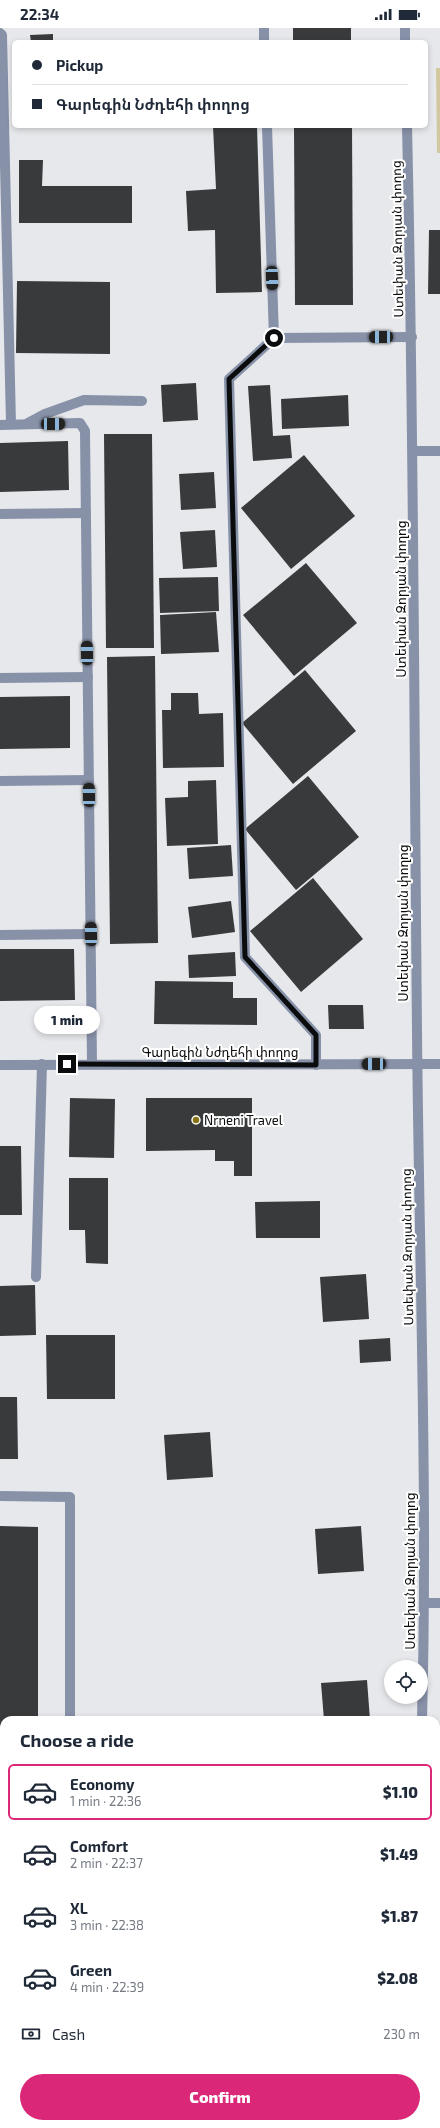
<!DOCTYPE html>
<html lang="en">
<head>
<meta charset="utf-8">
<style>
	body { margin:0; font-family:"Exo 2","Noto Sans Armenian",sans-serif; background:#f2f2f3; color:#1f2937; height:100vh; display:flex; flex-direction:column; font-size:15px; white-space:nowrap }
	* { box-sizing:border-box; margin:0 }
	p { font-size:13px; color:#747a83 }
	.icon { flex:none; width:22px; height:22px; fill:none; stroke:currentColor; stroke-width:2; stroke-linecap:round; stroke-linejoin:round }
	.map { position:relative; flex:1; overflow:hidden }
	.details { position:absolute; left:0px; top:1688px; width:440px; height:412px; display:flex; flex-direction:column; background:#fff; border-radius:12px 12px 0 0; box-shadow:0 2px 6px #0003 }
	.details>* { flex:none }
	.banner { position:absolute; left:12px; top:12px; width:416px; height:88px; border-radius:6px; box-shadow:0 2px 6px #0003; display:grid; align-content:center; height:88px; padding:0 20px; background:#fff }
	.buttons { position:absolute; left:384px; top:1632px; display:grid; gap:8px }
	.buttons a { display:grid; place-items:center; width:44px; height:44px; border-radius:50%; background:#fff; box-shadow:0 2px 6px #0003; font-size:20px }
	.end { position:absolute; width:18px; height:18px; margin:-9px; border:5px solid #0b0c0d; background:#fff; box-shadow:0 0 0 2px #fff }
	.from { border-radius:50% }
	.bubble { position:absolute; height:28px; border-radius:14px; background:#fff; box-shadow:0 2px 6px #0003; font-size:13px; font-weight:800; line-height:28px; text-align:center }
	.car { position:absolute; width:12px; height:24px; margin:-12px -6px; border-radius:5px; box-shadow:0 0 3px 1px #0007; background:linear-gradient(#222 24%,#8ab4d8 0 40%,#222 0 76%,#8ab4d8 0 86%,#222 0) }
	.banner b { display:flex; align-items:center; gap:14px; height:38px; font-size:15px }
	.banner b+b { border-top:1px solid #e0e1e3 }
	.banner i { width:10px; height:10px; background:#1f2937 }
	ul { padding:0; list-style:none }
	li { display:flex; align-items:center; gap:12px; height:56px; margin:0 8px 6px; padding:0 12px; border:2px solid transparent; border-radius:6px }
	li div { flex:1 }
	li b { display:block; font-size:15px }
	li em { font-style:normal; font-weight:800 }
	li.selected { border-color:#db2777 }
	li>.icon { width:36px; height:36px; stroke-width:1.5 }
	h2 { padding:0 20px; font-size:18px; line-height:48px }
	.pay { display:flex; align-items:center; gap:10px; height:44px; padding:0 20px; font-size:15px }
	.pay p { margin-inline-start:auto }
	.primary-button { display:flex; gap:8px; margin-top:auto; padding:8px 20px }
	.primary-button a { flex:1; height:46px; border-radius:24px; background:#db2777; color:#fff; font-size:16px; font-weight:800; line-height:46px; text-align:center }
	.status { display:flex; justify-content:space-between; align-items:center; height:28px; padding:0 20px; background:#fff; direction:ltr }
	.status svg { height:11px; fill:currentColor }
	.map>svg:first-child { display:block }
	.green { fill:#d2c89f }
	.building { fill:#383a3c }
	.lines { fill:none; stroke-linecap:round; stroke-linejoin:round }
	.lane { stroke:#8791a8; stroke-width:10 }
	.street { stroke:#8791a8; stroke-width:10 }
	.route { stroke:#0b0c0d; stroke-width:5 }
	.poi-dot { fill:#887417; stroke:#fff; stroke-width:1.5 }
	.labels { text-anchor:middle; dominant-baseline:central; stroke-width:4; stroke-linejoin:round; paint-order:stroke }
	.street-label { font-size:13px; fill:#0b0c0d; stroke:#fff }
	.poi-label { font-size:13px; fill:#0b0c0d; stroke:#fff; text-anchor:start }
</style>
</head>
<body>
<div class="status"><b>22:34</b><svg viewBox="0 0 49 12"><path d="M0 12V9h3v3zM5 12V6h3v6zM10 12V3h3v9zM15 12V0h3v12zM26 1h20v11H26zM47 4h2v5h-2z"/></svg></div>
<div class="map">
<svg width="440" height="2100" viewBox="0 0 440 2100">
	<rect width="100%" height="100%" fill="#e7e8eb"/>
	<path class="green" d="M 436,40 L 440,40 L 440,125 L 437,125 Z"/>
	<g class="building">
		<rect x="293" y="0" width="58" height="14"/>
		<path d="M 53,6 L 53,14 L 31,14 L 30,7 Z"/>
		<path d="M 213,98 L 257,98 L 262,264 L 216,265 L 215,202 L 188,203 L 186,163 L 216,161 Z"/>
		<path d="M 294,98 L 352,98 L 353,277 L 295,277 Z"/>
		<path d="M 19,132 L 43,132 L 42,158 L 132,158 L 132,195 L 19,195 Z"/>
		<path d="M 429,202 L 440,202 L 440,266 L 428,266 Z"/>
		<path d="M 17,253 L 110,254 L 110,326 L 16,325 Z"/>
		<path d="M 196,355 L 198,392 L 163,394 L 161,357 Z"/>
		<path d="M 270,357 L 273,408 L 290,407 L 292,430 L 253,433 L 248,358 Z"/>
		<path d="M 348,367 L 349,398 L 282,401 L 281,371 Z"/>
		<path d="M 104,406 L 152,406 L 154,620 L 106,620 Z"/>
		<path d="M 68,413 L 69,462 L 0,464 L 0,415 Z"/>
		<path d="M 304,427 L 355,488 L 291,541 L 241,480 Z"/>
		<path d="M 214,444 L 216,480 L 181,482 L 179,446 Z"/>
		<path d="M 215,502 L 217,539 L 183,541 L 180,504 Z"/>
		<path d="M 306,535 L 357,595 L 294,648 L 243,587 Z"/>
		<path d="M 218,549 L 219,583 L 160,585 L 159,550 Z"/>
		<path d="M 216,584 L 219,624 L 161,626 L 160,587 Z"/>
		<path d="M 155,628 L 158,915 L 110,916 L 107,629 Z"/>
		<path d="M 305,642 L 356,703 L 293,756 L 242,695 Z"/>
		<path d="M 171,665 L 198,665 L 199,686 L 223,685 L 224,739 L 163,740 L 162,682 L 171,682 Z"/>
		<path d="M 70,668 L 70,720 L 0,721 L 0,669 Z"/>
		<path d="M 308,748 L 359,809 L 296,862 L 245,801 Z"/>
		<path d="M 216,752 L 218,816 L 167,818 L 165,770 L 188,769 L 188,753 Z"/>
		<path d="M 231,817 L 233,848 L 189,851 L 187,820 Z"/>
		<path d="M 313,850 L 363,911 L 301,964 L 250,903 Z"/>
		<path d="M 231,873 L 235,904 L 192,910 L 188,879 Z"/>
		<path d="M 0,921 L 74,921 L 75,972 L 0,973 Z"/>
		<path d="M 235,924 L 236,948 L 189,950 L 188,927 Z"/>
		<path d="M 155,953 L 233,954 L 233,970 L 257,970 L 257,997 L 154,996 Z"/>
		<path d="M 328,977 L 363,977 L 364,1001 L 329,1001 Z"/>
		<path d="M 70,1070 L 115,1071 L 114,1130 L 69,1129 Z"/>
		<path d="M 146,1070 L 252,1070 L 252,1148 L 234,1148 L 234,1133 L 215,1133 L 215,1122 L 146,1123 Z"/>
		<path d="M 0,1118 L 21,1118 L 22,1187 L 0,1187 Z"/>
		<path d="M 69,1150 L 108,1150 L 108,1236 L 86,1235 L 85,1202 L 69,1202 Z"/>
		<path d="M 320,1173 L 320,1210 L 256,1210 L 255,1174 Z"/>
		<path d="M 366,1246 L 369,1291 L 323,1294 L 320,1249 Z"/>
		<path d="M 35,1257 L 36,1307 L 0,1308 L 0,1258 Z"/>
		<path d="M 46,1307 L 115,1307 L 115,1371 L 47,1371 Z"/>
		<path d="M 390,1310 L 391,1333 L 360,1335 L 359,1312 Z"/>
		<path d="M 0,1369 L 17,1369 L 18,1431 L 0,1431 Z"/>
		<path d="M 210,1404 L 213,1449 L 167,1452 L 164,1407 Z"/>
		<path d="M 0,1498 L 38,1499 L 38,1692 L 4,1692 L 4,1705 L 0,1705 Z"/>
		<path d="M 361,1498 L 364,1543 L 318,1546 L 315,1501 Z"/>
		<path d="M 367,1652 L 370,1692 L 324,1692 L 321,1655 Z"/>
		<rect x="0" y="1882" width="4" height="38"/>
		<path d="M 0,1952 L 4,1952 L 3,2005 L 0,2005 Z"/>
		<rect x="51" y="2096" width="34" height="4"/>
		<rect x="355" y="2096" width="52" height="4"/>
	</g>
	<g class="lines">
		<g class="lane">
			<path d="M 264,0 L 264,14"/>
			<path d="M 0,5 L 2,7 L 11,396"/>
			<path d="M 267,98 L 274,310 L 229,351 L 245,929 L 316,1007 L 316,1037"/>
			<path d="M 274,310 L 412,309"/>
			<path d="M 28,395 L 45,386 L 84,372 L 142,373"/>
			<path d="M 0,397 L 80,395 L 85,403 L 92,1036"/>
			<path d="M 0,486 L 86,485"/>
			<path d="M 0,650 L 88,649"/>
			<path d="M 0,753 L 89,752"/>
			<path d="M 0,907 L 91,906"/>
			<path d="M 36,1249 L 42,1036"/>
			<path d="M 0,1468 L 70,1469 L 70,1692"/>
			<path d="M 0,2025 L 4,2026"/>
		</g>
		<g class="street">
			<path d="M 405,0 L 405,14"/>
			<path d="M 407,98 C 414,400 414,701 417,1003 C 419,1233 428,1463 422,1692"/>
			<path d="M 413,423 L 440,423"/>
			<path d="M 0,1037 L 440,1036"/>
			<path d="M 425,1575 L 440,1575"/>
			<path d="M 422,2096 L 422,2100"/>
		</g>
	</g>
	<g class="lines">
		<path class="route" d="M 67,1036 L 316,1037 L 316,1007 L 245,929 L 229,351 L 274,310"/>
	</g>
	<circle class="poi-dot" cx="196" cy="1092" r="4"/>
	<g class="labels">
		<g class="street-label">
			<text transform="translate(397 211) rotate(-91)">Ստեփան Զորյան փողոց</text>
			<text transform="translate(401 571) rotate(-90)">Ստեփան Զորյան փողոց</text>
			<text transform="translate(403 895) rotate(-90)">Ստեփան Զորյան փողոց</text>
			<text x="220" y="1024">Գարեգին Նժդեհի փողոց</text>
			<text transform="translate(407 1219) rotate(-91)">Ստեփան Զորյան փողոց</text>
			<text transform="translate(410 1543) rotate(-90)">Ստեփան Զորյան փողոց</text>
		</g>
		<g class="poi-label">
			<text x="204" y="1092">Nrneni Travel</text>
		</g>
	</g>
</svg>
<div class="buttons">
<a><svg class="icon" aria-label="locate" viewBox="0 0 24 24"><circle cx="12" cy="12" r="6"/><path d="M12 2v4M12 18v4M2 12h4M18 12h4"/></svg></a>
</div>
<i class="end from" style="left:274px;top:310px"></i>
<i class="end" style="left:67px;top:1036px"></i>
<div class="bubble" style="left:34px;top:978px;width:66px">1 min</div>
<i class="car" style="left:272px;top:250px;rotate:178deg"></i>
<i class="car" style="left:381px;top:309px;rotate:269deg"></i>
<i class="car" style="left:53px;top:396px;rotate:89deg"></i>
<i class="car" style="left:87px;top:625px;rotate:359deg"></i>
<i class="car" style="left:89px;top:767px;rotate:359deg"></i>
<i class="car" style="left:91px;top:906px;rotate:359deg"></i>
<i class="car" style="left:374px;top:1036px;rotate:269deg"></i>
<div class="banner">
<b><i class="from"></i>Pickup</b>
<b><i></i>Գարեգին Նժդեհի փողոց</b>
</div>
<section class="details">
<h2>Choose a ride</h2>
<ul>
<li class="selected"><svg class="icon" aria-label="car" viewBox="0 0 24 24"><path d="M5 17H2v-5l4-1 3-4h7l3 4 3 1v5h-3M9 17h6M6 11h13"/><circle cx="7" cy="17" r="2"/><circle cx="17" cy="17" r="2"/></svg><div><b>Economy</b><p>1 min · 22:36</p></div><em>$1.10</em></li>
<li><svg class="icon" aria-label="car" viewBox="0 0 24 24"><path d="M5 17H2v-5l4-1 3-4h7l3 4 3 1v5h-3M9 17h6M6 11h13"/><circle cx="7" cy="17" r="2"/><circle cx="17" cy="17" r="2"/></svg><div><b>Comfort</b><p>2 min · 22:37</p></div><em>$1.49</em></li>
<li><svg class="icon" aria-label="car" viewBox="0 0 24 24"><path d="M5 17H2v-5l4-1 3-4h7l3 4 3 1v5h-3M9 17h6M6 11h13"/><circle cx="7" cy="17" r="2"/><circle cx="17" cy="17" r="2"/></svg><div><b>XL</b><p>3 min · 22:38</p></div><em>$1.87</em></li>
<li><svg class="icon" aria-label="car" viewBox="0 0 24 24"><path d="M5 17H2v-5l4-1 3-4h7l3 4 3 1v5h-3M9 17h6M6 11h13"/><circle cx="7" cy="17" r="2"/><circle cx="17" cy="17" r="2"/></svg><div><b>Green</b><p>4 min · 22:39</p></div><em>$2.08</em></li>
</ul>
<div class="pay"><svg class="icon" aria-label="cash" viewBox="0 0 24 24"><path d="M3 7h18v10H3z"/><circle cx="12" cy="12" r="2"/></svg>Cash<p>230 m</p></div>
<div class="primary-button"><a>Confirm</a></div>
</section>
</div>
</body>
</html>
